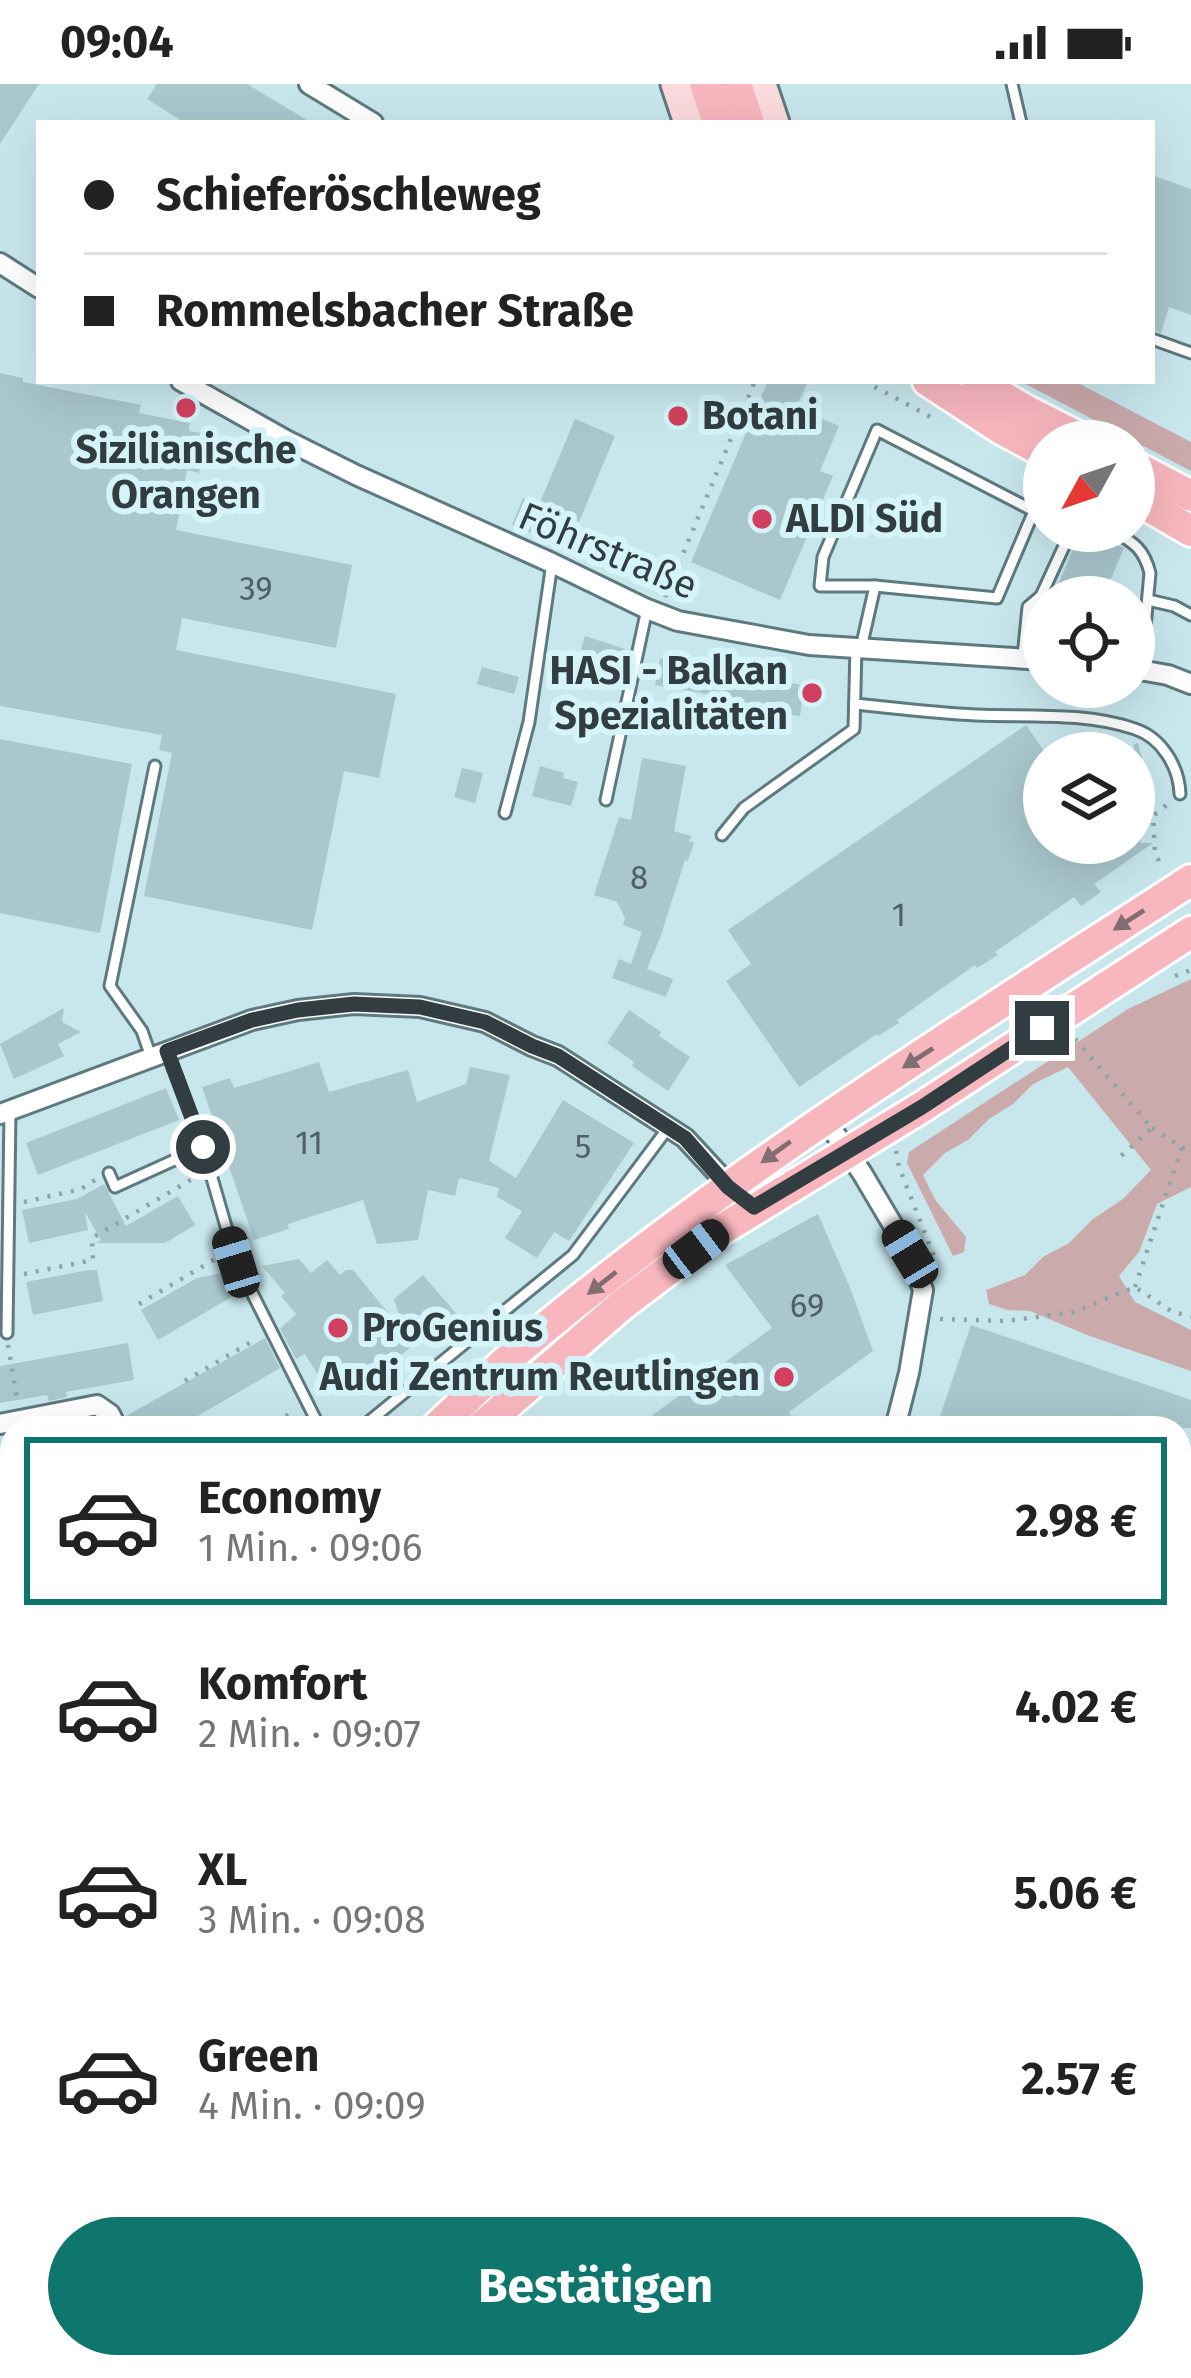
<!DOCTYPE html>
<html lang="de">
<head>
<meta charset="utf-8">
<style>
	body { margin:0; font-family:"Fira Sans",sans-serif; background:#f2f2f2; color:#222; height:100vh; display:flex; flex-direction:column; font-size:45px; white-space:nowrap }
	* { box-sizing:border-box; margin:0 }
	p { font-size:39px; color:#767676 }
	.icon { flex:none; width:66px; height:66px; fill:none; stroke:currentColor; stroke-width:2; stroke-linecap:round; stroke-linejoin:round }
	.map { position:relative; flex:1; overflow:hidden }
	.sheet { position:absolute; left:0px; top:1332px; width:1191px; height:963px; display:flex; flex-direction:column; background:#fff; border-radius:36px 36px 0 0; box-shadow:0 12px 48px #0002 }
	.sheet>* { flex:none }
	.hud { position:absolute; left:36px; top:36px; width:1119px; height:264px; border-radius:0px; box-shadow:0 12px 48px #0002; display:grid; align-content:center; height:264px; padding:0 48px; background:#fff }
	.needle { width:78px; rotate:230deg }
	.tools { position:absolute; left:1023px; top:336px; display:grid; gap:24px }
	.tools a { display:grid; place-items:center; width:132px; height:132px; border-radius:50%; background:#fff; box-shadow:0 12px 48px #0002; font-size:60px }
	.end { position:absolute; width:54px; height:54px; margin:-27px; border:15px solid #313d40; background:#fff; box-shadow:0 0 0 6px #fff }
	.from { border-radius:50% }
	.car { position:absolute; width:36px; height:72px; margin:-36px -18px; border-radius:15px; box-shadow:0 0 9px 3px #0007; background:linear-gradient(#222 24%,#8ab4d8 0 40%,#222 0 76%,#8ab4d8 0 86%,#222 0) }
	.hud b { display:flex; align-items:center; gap:42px; height:114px; font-size:45px }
	.hud b+b { border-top:3px solid #e0e0e0 }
	.hud i { width:30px; height:30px; background:#222 }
	ul { padding:21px 0 0; list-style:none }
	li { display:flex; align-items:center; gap:36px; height:168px; margin:0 24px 18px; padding:0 24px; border:6px solid transparent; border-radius:0px }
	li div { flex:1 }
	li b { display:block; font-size:45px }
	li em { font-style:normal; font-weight:700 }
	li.current { border-color:#0f766e }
	li>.icon { width:108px; height:108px; stroke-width:1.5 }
	.button { display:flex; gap:24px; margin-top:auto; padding:24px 48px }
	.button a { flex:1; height:138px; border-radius:72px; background:#0f766e; color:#fff; font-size:48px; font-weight:700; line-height:138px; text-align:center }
	.status { display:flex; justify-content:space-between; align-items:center; height:84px; padding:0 60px; background:#fff; direction:ltr }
	.status svg { height:33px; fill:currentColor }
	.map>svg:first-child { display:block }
	.green { fill:#cbaaac }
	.building { fill:#a9c7cd }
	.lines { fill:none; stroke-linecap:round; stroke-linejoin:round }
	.primary-tunnel { stroke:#aac5ca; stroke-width:30; stroke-dasharray:30 15; stroke-linecap:butt }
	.service-casing { stroke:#5e7a7f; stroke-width:15 }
	.minor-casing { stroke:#5e7a7f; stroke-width:24 }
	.secondary-casing { stroke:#5e7a7f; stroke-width:33 }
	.primary-casing { stroke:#fff; stroke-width:36 }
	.path { stroke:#8ca3a8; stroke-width:4.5; stroke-dasharray:3 9; stroke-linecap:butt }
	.service { stroke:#fff; stroke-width:9 }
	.minor { stroke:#fff; stroke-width:18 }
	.secondary { stroke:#fcdbdf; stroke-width:27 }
	.primary { stroke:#f8b7bf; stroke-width:30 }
	.oneway { fill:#816e73 }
	.route { stroke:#313d40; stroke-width:15 }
	.poi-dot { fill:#d1415f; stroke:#d5f4fa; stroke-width:4.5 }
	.labels { text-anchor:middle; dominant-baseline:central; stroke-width:12; stroke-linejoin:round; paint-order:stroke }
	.number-label { font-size:33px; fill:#4f6063 }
	.poi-label { font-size:39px; font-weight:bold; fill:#313d40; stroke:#d5f4fa; text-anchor:start }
	.street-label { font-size:39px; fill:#313d40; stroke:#d5f4fa }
</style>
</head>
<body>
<div class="status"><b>09:04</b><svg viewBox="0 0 49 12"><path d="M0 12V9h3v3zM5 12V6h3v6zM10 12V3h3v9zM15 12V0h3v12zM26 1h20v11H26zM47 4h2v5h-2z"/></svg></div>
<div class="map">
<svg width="1191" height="2294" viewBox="0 0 1191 2294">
	<rect width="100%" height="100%" fill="#c8e7ed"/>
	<g class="green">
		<path d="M 1020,297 L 1074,297 L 1191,358 L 1191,387 Z"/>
		<path d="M 1191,895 L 1191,1103 L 1157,1120 L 1139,1168 L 1119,1192 L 1135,1218 L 1191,1246 L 1191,1287 L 1087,1251 L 1030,1227 L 1007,1226 L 989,1220 L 986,1206 L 1025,1191 L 1043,1173 L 1069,1159 L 1093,1135 L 1123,1115 L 1151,1086 L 1068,983 L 1033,1000 L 1013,1020 L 989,1035 L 968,1056 L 945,1069 L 923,1091 L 936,1117 L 966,1153 L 964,1168 L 953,1172 L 907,1079 L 909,1068 L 1128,925 Z"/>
		<path d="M 1179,1439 L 1191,1444 L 1191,1642 L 1179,1637 Z"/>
		<path d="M 1179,1947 L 1191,1957 L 1191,2029 L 1179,2038 Z"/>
		<path d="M 149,2283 L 360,2283 L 360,2294 L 148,2294 Z"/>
	</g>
	<g class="building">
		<path d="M 0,0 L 39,0 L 0,60 Z"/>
		<path d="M 157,0 L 247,0 L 312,39 L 185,39 L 147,15 Z"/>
		<path d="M 1152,91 L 1191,105 L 1191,231 L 1169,223 L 1161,249 L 1152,246 Z"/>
		<path d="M 0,289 L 23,294 L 23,298 L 141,321 L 139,329 L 190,339 L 189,347 L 207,350 L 199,389 L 187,386 L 176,446 L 352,481 L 336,564 L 182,534 L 176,566 L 396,610 L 379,694 L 344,687 L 312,846 L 144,812 L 172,669 L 159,666 L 162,651 L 0,622 Z"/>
		<path d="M 768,297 L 808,297 L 796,324 L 839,342 L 820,387 L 833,392 L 780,516 L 691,478 Z"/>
		<path d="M 575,335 L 615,352 L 579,438 L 571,434 L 559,461 L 512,441 L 523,414 L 539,421 Z"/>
		<path d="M 1079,451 L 1094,457 L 1096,453 L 1124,464 L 1109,499 L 1139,513 L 1053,513 Z"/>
		<path d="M 585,552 L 625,565 L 615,596 L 576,583 Z"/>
		<path d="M 660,574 L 762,595 L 804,601 L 800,632 L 748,625 L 712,617 L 713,611 L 655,601 Z"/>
		<path d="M 482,583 L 519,593 L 514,610 L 477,600 Z"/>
		<path d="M 1026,641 L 1044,667 L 1044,759 L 1134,759 L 1134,660 L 1138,659 L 1152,711 L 1140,759 L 1153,759 L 1094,800 L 1101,808 L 1081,822 L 1074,813 L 995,868 L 998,871 L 977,884 L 975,881 L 897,936 L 899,939 L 878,952 L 877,950 L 799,1003 L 726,897 L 751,880 L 728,846 Z"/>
		<path d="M 0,655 L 132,680 L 100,849 L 0,829 Z"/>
		<path d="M 642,674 L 686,682 L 674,747 L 691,752 L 689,757 L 694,759 L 688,777 L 685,776 L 660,854 L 647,885 L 673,895 L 666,913 L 612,894 L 619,875 L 631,880 L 642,848 L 623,841 L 625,834 L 617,818 L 594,811 L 619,733 L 631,736 Z"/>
		<path d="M 540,682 L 564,689 L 563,694 L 578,698 L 571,722 L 532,712 Z"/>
		<path d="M 462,684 L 483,689 L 475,719 L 454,713 Z"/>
		<path d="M 64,924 L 62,938 L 81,948 L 58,960 L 64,972 L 14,995 L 0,960 Z"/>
		<path d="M 629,926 L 661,948 L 659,952 L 690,973 L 668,1007 L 632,982 L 634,978 L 607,959 Z"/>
		<path d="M 319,978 L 329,1008 L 408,986 L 417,1018 L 466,1000 L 470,983 L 510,991 L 489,1077 L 516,1094 L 563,1016 L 634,1059 L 569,1157 L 554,1148 L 537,1174 L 505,1154 L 522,1127 L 497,1113 L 499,1104 L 459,1094 L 455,1112 L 428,1106 L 418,1156 L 377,1160 L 363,1116 L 288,1140 L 289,1145 L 254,1156 L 202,1003 L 230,994 L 234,1004 Z"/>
		<path d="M 166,1004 L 179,1036 L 38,1091 L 26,1059 Z"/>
		<path d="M 104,1100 L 126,1142 L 178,1112 L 195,1141 L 165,1159 L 96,1159 L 101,1156 L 85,1128 L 88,1146 L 29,1159 L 22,1126 L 77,1115 Z"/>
		<path d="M 818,1130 L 849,1201 L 873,1267 L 789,1328 L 799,1344 L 635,1344 L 772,1244 L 725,1181 Z"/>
		<path d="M 299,1175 L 311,1189 L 327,1176 L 340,1191 L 346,1186 L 353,1186 L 404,1248 L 394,1215 L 423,1191 L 461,1235 L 438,1255 L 431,1246 L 381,1288 L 386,1295 L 363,1313 L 334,1278 L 318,1291 L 305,1270 L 296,1275 L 280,1245 L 296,1230 L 281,1212 L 285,1209 L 262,1182 Z"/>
		<path d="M 89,1186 L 97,1186 L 103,1217 L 33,1231 L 26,1198 Z"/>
		<path d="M 222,1189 L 235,1211 L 158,1256 L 141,1226 L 197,1194 Z"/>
		<path d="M 971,1241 L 1191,1316 L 1191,1344 L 936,1344 Z"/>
		<path d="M 265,1254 L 280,1284 L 177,1344 L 130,1344 L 126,1332 Z"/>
		<path d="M 128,1259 L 134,1296 L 66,1308 L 67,1313 L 49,1317 L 47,1311 L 0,1319 L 0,1282 Z"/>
	</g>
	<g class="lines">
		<g class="primary-tunnel">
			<path d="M 24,2294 L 33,2283"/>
			<path d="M 68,2294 L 74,2283"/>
		</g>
		<g class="service-casing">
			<g id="service">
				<path d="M 1012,0 L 1021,39"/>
				<path d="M 1152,255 L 1191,269"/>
				<path d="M 877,346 L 1034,427 L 997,514 L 875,502 L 820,502 L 823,473 Z"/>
				<path d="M 1114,447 C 1134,459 1144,465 1150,489 L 1141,586"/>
				<path d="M 1148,516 L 1174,522 L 1191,531"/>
				<path d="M 861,564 L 875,502"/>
				<path d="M 1023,573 L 1028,523 L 1041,512 L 1071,447"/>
				<path d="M 855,620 C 895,624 936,629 976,631 C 1028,633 1085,628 1135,645 C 1162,654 1179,683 1180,710"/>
				<path d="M 606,716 L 647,525"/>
				<path d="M 505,729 L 529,638 L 552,479"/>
				<path d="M 722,751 L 744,724 L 854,645 L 856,563"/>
				<path d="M 167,967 L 203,1063 L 236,1177 L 320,1344"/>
				<path d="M 151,973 L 142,947 L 110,902 L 155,682"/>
				<path d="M 109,1089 L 115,1103 L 203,1063"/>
				<path d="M 7,1249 L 10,1026"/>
				<path d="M 361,1344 L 573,1171 L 668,1044"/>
				<path d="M 135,2283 L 136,2294"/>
			</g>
		</g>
		<g class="minor-casing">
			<g id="minor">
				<path d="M 309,0 L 373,39"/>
				<path d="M 0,179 L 39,204"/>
				<path d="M 181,297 L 286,356 L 356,391 L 552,479 L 647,525 L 678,537 L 809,561 L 1044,576"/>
				<path d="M 1134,585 L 1168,591 L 1191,600"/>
				<path d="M 0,1030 L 252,936 L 298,926 L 354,920 L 420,923 L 485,938 L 532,962 L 558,972 L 685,1054 L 735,1108"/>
				<path d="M 825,1035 L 862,1089 L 910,1170 L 923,1206 L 909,1289 L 895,1344"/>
				<path d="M 0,1340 L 97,1321 L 110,1330 L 117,1344"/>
				<path d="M 0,1487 L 12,1482"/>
				<path d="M 0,1651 L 12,1646"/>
				<path d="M 517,2283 L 518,2294"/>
				<path d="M 2,2294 L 12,2271"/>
			</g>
		</g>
		<g class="secondary-casing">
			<g id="secondary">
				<path d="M 675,0 L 688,39"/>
				<path d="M 762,0 L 775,39"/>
			</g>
		</g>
		<g class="primary-casing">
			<g id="primary">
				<path d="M 705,0 L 718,39"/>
				<path d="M 736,0 L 749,39"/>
				<path d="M 928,297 L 1000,344 L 1044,368"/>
				<path d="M 977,297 L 1023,325 L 1086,357"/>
				<path d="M 1134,382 L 1191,412"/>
				<path d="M 1134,414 L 1191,447"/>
				<path d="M 436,1344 C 465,1317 493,1288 523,1262 C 731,1087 963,944 1191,796"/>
				<path d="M 480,1344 L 623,1220 L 721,1146 L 922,1023 L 1191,848"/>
			</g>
		</g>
		<g class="path">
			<path d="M 864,297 L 938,337"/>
			<path d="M 665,513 L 755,297"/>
			<path d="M 1088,652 L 1092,669"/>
			<path d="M 1159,777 L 1155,769 L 1153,732 L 1169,719"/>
			<path d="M 1175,892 L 1191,886"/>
			<path d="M 1075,955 L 1152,1044 L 1121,1072"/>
			<path d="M 1182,1063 L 1191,1071"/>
			<path d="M 896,1067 L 899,1083 L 935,1175"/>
			<path d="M 24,1118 L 81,1105 L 98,1094"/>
			<path d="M 24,1190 L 93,1176 L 92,1154 L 194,1094"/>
			<path d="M 1135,1203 L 1182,1063 L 1152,1044"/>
			<path d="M 139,1220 L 222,1171"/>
			<path d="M 940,1235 L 1006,1237 L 1074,1228 L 1135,1203 L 1171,1227 L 1191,1233"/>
			<path d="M 8,1261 L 17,1315"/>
			<path d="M 185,1297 L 256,1255"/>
			<path d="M 265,1344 L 296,1326"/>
			<path d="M 1179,1640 L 1191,1645"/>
			<path d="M 0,1783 L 12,1779"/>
			<path d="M 0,1914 L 12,1913"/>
			<path d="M 0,2020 L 12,2020"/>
			<path d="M 0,2141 L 12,2144"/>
			<path d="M 84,2283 L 86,2294"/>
			<path d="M 1025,2283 L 1026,2294"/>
			<path d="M 41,2294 L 45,2283"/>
			<path d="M 56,2294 L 59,2283"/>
			<path d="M 182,2294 L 187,2283"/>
		</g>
		<use href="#service" class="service"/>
		<use href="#minor" class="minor"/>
		<use href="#secondary" class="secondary"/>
		<use href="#primary" class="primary"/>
	</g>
	<defs><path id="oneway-solid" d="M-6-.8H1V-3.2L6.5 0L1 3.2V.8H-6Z" transform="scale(3)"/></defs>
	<g class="oneway">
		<use href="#oneway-solid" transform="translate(1129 836) rotate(147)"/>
		<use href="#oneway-solid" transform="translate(918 974) rotate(147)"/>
		<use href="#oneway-solid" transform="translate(776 1068) rotate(144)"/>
		<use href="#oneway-solid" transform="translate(602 1199) rotate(142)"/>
	</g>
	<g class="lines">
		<path class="route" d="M 203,1063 L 167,967 L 252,936 L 298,926 L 354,920 L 420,923 L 485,938 L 532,962 L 558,972 L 685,1054 L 728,1103 L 754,1123 L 922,1023 L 1042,944"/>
	</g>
	<g class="poi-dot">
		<circle cx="186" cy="324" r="12"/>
		<circle cx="678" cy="332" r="12"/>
		<circle cx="762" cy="435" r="12"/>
		<circle cx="812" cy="609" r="12"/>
		<circle cx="338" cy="1244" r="12"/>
		<circle cx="784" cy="1293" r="12"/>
	</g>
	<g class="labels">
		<g class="number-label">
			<text x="256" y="505">39</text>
			<text x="639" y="794">8</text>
			<text x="899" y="831">1</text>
			<text x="309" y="1059">11</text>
			<text x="583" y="1063">5</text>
			<text x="807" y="1222">69</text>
		</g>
		<g class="poi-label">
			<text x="702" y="332">Botani</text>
			<text x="186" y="366" text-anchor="middle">Sizilianische<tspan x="186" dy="45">Orangen</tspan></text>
			<text x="786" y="435">ALDI Süd</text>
			<text x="788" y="587" text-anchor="end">HASI - Balkan<tspan x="788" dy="45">Spezialitäten</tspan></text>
			<text x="362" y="1244">ProGenius</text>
			<text x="760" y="1293" text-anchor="end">Audi Zentrum Reutlingen</text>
		</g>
		<g class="street-label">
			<text transform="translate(608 467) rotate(23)">Föhrstraße</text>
		</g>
	</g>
</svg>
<div class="tools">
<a><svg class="needle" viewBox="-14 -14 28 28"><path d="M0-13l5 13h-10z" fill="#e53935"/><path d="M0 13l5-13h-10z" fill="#767676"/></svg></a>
<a><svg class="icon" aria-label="locate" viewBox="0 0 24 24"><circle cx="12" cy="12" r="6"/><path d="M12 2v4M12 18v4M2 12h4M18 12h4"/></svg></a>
<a><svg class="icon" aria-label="layers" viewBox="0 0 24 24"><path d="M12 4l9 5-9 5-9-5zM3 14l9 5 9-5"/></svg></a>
</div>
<i class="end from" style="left:203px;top:1063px"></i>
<i class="end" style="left:1042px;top:944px"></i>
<i class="car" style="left:696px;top:1165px;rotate:53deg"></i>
<i class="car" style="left:910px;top:1170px;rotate:329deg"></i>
<i class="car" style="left:236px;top:1178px;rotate:343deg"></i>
<div class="hud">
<b><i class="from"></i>Schieferöschleweg</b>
<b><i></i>Rommelsbacher Straße</b>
</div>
<section class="sheet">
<ul>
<li class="current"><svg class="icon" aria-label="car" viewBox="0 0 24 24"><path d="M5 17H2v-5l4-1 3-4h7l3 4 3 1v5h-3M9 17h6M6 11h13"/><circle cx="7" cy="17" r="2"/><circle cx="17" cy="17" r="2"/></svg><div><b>Economy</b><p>1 Min. · 09:06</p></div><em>2.98 €</em></li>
<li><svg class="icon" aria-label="car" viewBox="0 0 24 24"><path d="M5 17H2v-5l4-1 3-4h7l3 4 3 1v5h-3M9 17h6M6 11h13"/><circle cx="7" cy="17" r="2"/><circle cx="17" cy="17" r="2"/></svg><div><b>Komfort</b><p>2 Min. · 09:07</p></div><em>4.02 €</em></li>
<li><svg class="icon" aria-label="car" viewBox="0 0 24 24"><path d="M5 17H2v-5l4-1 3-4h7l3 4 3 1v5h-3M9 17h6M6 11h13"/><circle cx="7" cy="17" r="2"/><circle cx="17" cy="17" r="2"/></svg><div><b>XL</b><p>3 Min. · 09:08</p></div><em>5.06 €</em></li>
<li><svg class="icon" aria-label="car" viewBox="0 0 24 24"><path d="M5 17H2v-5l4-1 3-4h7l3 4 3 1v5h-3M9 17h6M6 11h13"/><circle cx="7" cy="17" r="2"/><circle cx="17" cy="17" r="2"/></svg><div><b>Green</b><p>4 Min. · 09:09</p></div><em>2.57 €</em></li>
</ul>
<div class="button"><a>Bestätigen</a></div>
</section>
</div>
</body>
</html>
